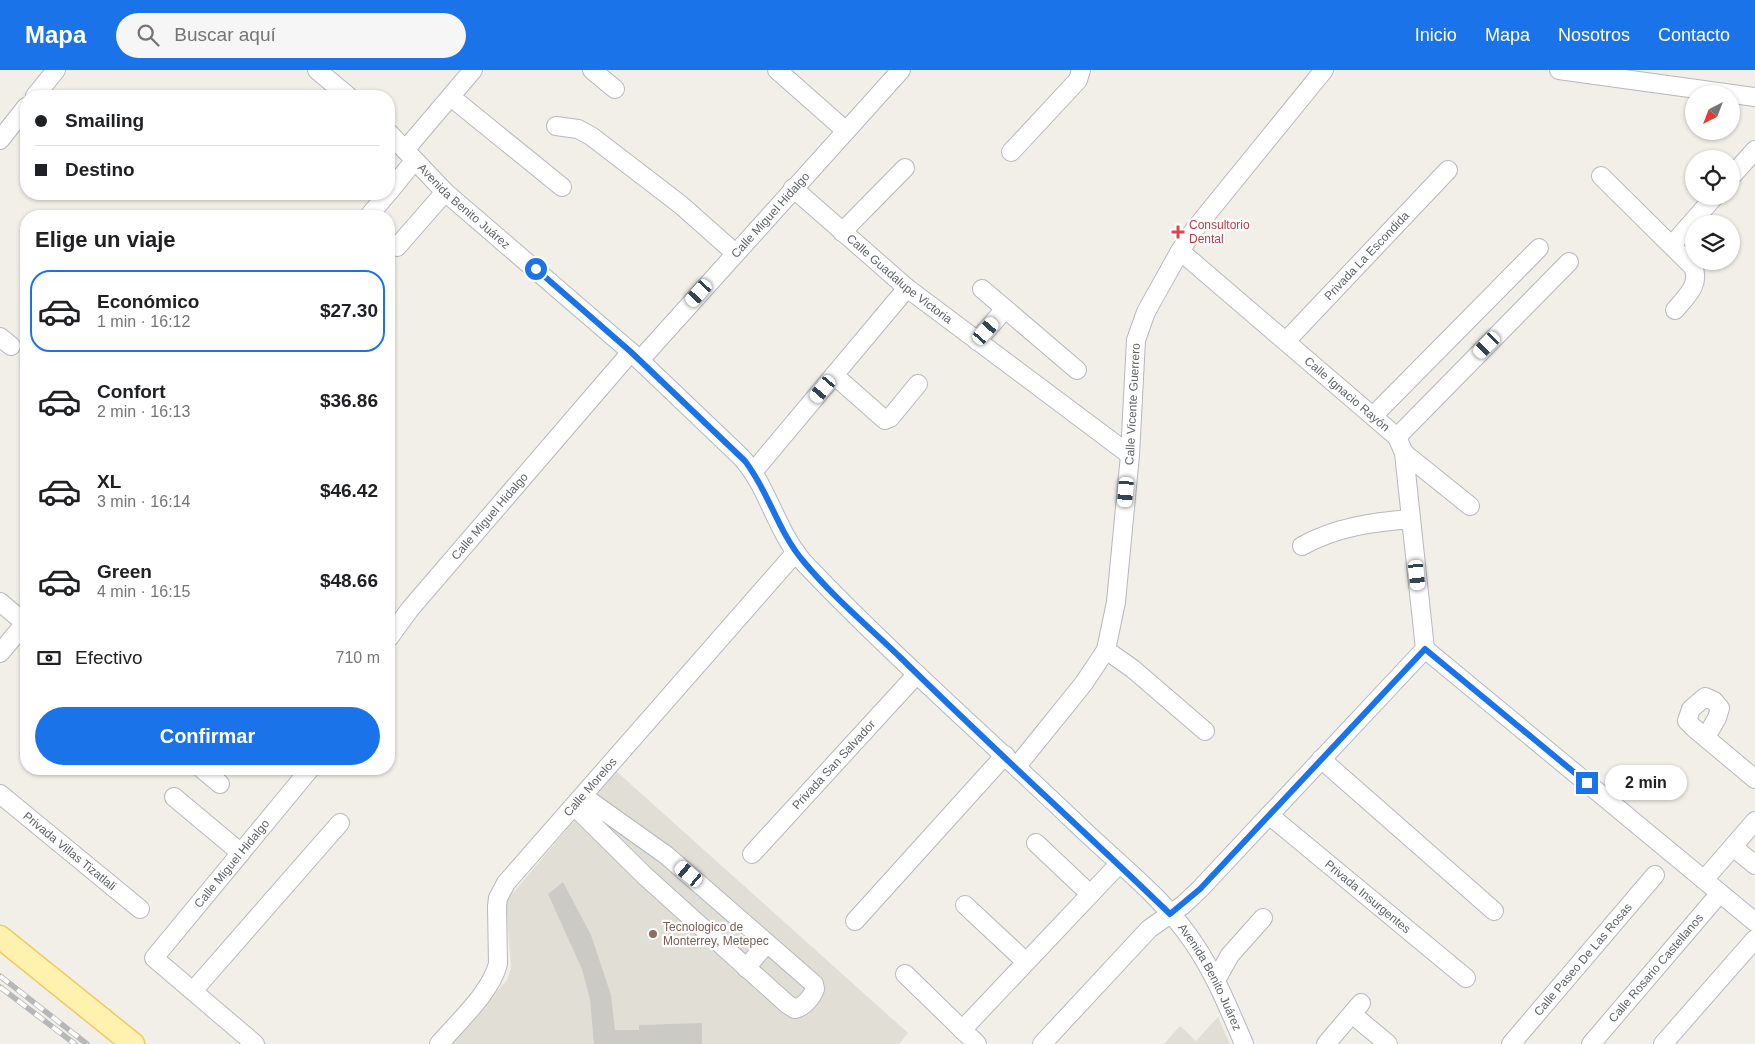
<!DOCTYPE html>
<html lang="es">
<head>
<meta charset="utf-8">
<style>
	body { margin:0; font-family:Arial,sans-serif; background:#f6f6f6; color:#202124; height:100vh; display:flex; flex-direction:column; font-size:19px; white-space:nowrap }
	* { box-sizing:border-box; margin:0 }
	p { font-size:16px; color:#757577 }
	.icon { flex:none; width:28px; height:28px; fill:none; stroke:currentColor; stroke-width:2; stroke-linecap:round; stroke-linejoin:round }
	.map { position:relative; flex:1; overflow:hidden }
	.drawer { position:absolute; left:20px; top:140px; width:375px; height:565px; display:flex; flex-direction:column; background:#fff; border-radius:20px; box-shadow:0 1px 4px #0004 }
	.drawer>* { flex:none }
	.top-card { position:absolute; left:20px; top:20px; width:375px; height:110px; border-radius:20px; box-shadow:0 1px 4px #0004; display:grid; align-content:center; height:110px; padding:0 15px; background:#fff }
	.needle { width:32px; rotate:222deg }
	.controls { position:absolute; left:1685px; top:15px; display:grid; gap:10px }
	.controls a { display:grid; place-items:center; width:55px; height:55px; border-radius:50%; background:#fff; box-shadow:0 1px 4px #0004; font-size:25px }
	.end { position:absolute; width:22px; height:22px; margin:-11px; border:6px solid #1a73e8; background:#fff; box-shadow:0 0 0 2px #fff }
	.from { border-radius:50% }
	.bubble { position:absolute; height:35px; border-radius:18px; background:#fff; box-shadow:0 1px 4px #0004; font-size:16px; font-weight:800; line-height:35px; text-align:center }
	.car { position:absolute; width:15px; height:30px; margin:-15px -8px; border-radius:6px; box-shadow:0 0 4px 1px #0007; background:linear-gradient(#fff 24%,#345 0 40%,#fff 0 76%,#345 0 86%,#fff 0) }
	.top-card b { display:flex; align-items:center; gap:18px; height:48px; font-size:19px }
	.top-card b+b { border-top:1px solid #e0e0e0 }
	.top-card i { width:12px; height:12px; background:#202124 }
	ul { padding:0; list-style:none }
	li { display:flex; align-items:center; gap:15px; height:82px; margin:0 10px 8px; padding:0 5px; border:2px solid transparent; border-radius:20px }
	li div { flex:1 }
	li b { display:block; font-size:19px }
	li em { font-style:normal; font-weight:800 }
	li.on { border-color:#1a73e8 }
	li>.icon { width:45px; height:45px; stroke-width:1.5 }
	h2 { padding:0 15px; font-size:22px; line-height:60px }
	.pay { display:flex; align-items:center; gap:12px; height:55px; padding:0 15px; font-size:19px }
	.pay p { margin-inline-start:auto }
	.cta { display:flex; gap:10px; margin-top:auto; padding:10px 15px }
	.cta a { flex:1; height:58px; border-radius:30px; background:#1a73e8; color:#fff; font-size:20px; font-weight:800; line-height:58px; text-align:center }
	header { display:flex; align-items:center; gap:30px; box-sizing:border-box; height:70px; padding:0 25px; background:#1a73e8; color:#fff }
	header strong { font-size:24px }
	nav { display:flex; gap:28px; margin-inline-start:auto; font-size:18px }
	.search { width:350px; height:45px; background:#f6f6f6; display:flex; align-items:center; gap:12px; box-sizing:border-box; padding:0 18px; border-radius:28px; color:#757577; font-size:19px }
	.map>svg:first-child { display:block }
	.education { fill:#e1ded6 }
	.building { fill:#cccac5 }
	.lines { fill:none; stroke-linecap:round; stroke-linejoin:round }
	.minor-casing { stroke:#b5b8bc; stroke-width:20 }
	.major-casing { stroke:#f2c960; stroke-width:25 }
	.minor { stroke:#fff; stroke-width:18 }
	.major { stroke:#fff2af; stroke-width:22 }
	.rail-casing { stroke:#b6b7b8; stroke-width:5.5 }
	.rail { stroke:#fff; stroke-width:4; stroke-dasharray:11; stroke-linecap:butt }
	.route { stroke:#1a73e8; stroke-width:6 }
	.health-dot { fill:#e0444e; stroke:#fff; stroke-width:2 }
	.education-dot { fill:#8d6e63; stroke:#fff; stroke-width:2 }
	.labels { text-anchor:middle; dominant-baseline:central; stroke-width:4.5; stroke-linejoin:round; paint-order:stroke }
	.street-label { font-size:12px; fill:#5f6368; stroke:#fff }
	.health-label { font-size:12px; fill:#be3a42; stroke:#fff; text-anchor:start }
	.education-label { font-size:12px; fill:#785e54; stroke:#fff; text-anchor:start }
</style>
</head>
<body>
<header>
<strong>Mapa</strong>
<div class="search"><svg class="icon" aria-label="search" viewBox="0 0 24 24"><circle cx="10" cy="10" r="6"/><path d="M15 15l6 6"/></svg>Buscar aquí</div>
<nav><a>Inicio</a><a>Mapa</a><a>Nosotros</a><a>Contacto</a></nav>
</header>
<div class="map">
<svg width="1755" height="974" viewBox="0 0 1755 974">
	<rect width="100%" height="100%" fill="#f1efe8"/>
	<g class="education">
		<path d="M 616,701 L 908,963 L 899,974 L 452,974 L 507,910 L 511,897 L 506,831 Z"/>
		<path d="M 1218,947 L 1230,974 L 1164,974 L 1180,956 L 1196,971 Z"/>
	</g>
	<path class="building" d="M 563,812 L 591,865 L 611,925 L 615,960 L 639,960 L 639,955 L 702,953 L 702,974 L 594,974 L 590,929 L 582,899 L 548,824 Z"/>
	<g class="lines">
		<g class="minor-casing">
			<g id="minor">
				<path d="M 317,0 L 348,26"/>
				<path d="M 592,0 L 615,19"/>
				<path d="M 777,0 L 845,60"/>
				<path d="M 1559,0 L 1755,27"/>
				<path d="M 35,26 L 56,0"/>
				<path d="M 451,27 L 562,117"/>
				<path d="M 556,56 L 578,59 L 591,66 L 681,135 L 735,183"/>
				<path id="s1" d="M 389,63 L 445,122 L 631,282 L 740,386 C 769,416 776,464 807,496 C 893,586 987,668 1077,754 C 1116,792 1163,827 1193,872 C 1215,904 1229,939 1244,974"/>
				<path d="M 0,70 L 26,37"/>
				<path d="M 405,80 L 473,0"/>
				<path d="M 1011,82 L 1078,10 L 1081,0"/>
				<path d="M 1601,106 L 1693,197 C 1701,214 1686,227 1675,240"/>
				<path d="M 1731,107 L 1755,80"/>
				<path id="s2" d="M 793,118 L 907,218 L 1130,385"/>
				<path d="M 389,122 L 414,91"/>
				<path d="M 369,146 L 387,124"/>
				<path d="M 842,162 L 905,98"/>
				<path d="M 1672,175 L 1715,126"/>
				<path d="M 397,177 L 445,122"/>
				<path id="s3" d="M 1180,181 L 1397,367 L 1404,383 L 1425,579"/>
				<path d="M 982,219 L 1077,300"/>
				<path d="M 0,267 L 11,276"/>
				<path id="s4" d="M 1287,270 L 1448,100"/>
				<path d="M 977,271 L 1005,239"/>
				<path id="s5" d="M 640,290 L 901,0"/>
				<path d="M 834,305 L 885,350 L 890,348 L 918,314"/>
				<path d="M 1374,345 L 1539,178"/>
				<path d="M 1397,367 L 1569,192"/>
				<path d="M 1404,383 L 1470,436"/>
				<path d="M 753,402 L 907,218"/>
				<path d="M 1302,476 C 1336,457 1373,452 1411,449"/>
				<path d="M 0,532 L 26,554"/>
				<path id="s6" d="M 389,568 L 410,539 L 631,282"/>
				<path d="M 1425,579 L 1755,852"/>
				<path d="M 1106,580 L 1133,599 L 1205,661"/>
				<path d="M 0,583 L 26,552"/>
				<path d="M 1706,667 L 1717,648 L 1720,638 L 1714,631 L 1705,627 L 1691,639 L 1687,651 L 1694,658 L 1755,709"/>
				<path d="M 1321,689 L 1494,841"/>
				<path id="s7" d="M 1017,696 L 1084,613 L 1106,580 L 1116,532 L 1130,385 L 1136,270 L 1146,242 L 1180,181 L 1194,160 L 1324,0"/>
				<path d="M 202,699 L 220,714"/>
				<path id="s8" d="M 0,724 L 140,839"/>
				<path d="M 174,727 L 241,783"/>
				<path d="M 574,736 L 645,806 L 787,934 L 795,939 C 804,937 812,927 815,919 L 814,914 L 666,785 L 583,726"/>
				<path id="s9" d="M 1269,745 L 1466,908"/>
				<path d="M 1036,773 L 1090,824"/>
				<path d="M 1733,777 L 1755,795"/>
				<path id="s10" d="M 752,784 L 917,604"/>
				<path d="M 1704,810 L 1755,751"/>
				<path d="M 965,835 L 1026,892"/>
				<path d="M 855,851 L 1005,685"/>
				<path d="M 746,898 L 767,873"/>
				<path d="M 905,904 L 977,974"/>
				<path d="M 1216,910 L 1230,885 L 1263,848"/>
				<path d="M 193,921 L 340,753"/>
				<path d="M 1352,944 L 1388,974"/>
				<path d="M 962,960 L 1119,794"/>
				<path id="s11" d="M 255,974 L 154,888 L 310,699"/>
				<path id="s12" d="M 439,974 C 458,952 491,922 498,894 L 497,836 L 498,828 L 506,813 L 796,482"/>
				<path d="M 1042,974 L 1149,859 L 1183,835 L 1200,819 L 1425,579"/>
				<path d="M 1326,974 L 1361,933"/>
				<path id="s13" d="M 1511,974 L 1655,805"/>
				<path id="s14" d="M 1591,974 L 1720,823"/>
				<path d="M 1663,974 L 1755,869"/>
			</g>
		</g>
		<g class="major-casing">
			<path id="major" d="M 0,867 L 133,974"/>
		</g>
		<use href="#minor" class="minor"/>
		<use href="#major" class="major"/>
		<g class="rail-casing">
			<g id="rail">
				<path d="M 0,906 L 87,974"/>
				<path d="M 0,917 L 75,974"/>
			</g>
		</g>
		<use href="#rail" class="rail"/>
	</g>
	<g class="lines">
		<path class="route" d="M 536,199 L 631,282 L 745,391 C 769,422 778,462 804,492 C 833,527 869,557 901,588 C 989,675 1081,758 1170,844 L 1200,819 L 1425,579 L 1587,713"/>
	</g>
	<path class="health-dot" d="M1175.5 154.5h5v5h5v5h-5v5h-5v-5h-5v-5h5z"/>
	<circle class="education-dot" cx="653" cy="864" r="5"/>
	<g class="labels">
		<g class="street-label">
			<text stroke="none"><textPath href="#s1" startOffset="105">Avenida Benito Juárez</textPath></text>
			<text stroke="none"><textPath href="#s5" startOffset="195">Calle Miguel Hidalgo</textPath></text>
			<text stroke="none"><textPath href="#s4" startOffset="116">Privada La Escondida</textPath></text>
			<text stroke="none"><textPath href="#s2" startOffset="140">Calle Guadalupe Victoria</textPath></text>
			<text stroke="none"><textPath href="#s3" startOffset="220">Calle Ignacio Rayón</textPath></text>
			<text stroke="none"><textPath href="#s7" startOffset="394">Calle Vicente Guerrero</textPath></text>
			<text stroke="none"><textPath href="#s6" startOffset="158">Calle Miguel Hidalgo</textPath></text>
			<text stroke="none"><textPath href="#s10" startOffset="121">Privada San Salvador</textPath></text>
			<text stroke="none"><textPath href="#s12" startOffset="311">Calle Morelos</textPath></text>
			<text stroke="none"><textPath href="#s8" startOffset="90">Privada Villas Tizatlali</textPath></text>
			<text stroke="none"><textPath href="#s11" startOffset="255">Calle Miguel Hidalgo</textPath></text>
			<text stroke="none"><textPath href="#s9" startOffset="128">Privada Insurgentes</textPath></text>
			<text stroke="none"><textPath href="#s13" startOffset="111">Calle Paseo De Las Rosas</textPath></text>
			<text stroke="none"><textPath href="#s14" startOffset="100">Calle Rosario Castellanos</textPath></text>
			<text stroke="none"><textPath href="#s1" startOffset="1185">Avenida Benito Juárez</textPath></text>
		</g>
		<g class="health-label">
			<text x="1189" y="155">Consultorio<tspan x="1189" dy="14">Dental</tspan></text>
		</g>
		<g class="education-label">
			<text x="663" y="857">Tecnologico de<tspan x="663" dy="14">Monterrey, Metepec</tspan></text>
		</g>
	</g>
</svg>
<div class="controls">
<a><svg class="needle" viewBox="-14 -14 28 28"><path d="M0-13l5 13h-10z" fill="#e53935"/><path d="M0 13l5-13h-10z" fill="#757577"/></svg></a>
<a><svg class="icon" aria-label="locate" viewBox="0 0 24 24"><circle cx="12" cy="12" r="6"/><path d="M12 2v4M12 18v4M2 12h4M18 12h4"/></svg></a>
<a><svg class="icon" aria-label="layers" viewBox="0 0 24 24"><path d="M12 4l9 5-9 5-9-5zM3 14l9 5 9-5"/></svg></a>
</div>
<i class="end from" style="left:536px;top:199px"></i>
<i class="end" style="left:1587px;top:713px"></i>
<div class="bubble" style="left:1605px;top:695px;width:82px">2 min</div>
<i class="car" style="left:699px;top:223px;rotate:222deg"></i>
<i class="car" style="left:986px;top:261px;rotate:41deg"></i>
<i class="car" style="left:1487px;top:275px;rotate:224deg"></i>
<i class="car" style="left:823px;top:319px;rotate:220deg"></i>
<i class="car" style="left:1126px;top:422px;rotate:185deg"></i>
<i class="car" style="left:1417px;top:505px;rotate:174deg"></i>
<i class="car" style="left:689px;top:804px;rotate:310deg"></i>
<div class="top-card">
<b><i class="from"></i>Smailing</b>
<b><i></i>Destino</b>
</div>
<section class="drawer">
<h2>Elige un viaje</h2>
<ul>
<li class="on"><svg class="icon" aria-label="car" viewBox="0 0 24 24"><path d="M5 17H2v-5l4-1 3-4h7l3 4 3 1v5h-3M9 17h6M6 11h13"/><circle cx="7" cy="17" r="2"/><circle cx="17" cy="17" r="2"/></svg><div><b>Económico</b><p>1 min · 16:12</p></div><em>$27.30</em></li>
<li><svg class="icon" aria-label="car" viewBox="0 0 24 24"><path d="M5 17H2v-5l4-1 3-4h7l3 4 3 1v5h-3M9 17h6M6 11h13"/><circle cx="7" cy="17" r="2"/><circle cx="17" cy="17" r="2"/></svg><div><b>Confort</b><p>2 min · 16:13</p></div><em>$36.86</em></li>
<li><svg class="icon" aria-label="car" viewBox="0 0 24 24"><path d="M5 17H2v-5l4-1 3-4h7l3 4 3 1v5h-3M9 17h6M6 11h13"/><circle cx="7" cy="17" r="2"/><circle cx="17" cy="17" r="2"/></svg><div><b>XL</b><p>3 min · 16:14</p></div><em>$46.42</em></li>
<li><svg class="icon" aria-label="car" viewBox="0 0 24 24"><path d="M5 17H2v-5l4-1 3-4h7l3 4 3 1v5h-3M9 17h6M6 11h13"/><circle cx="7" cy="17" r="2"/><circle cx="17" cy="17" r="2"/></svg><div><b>Green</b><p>4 min · 16:15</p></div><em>$48.66</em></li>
</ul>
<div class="pay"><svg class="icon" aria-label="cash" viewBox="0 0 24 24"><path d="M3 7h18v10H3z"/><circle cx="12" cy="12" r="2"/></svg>Efectivo<p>710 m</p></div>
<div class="cta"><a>Confirmar</a></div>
</section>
</div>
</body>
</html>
